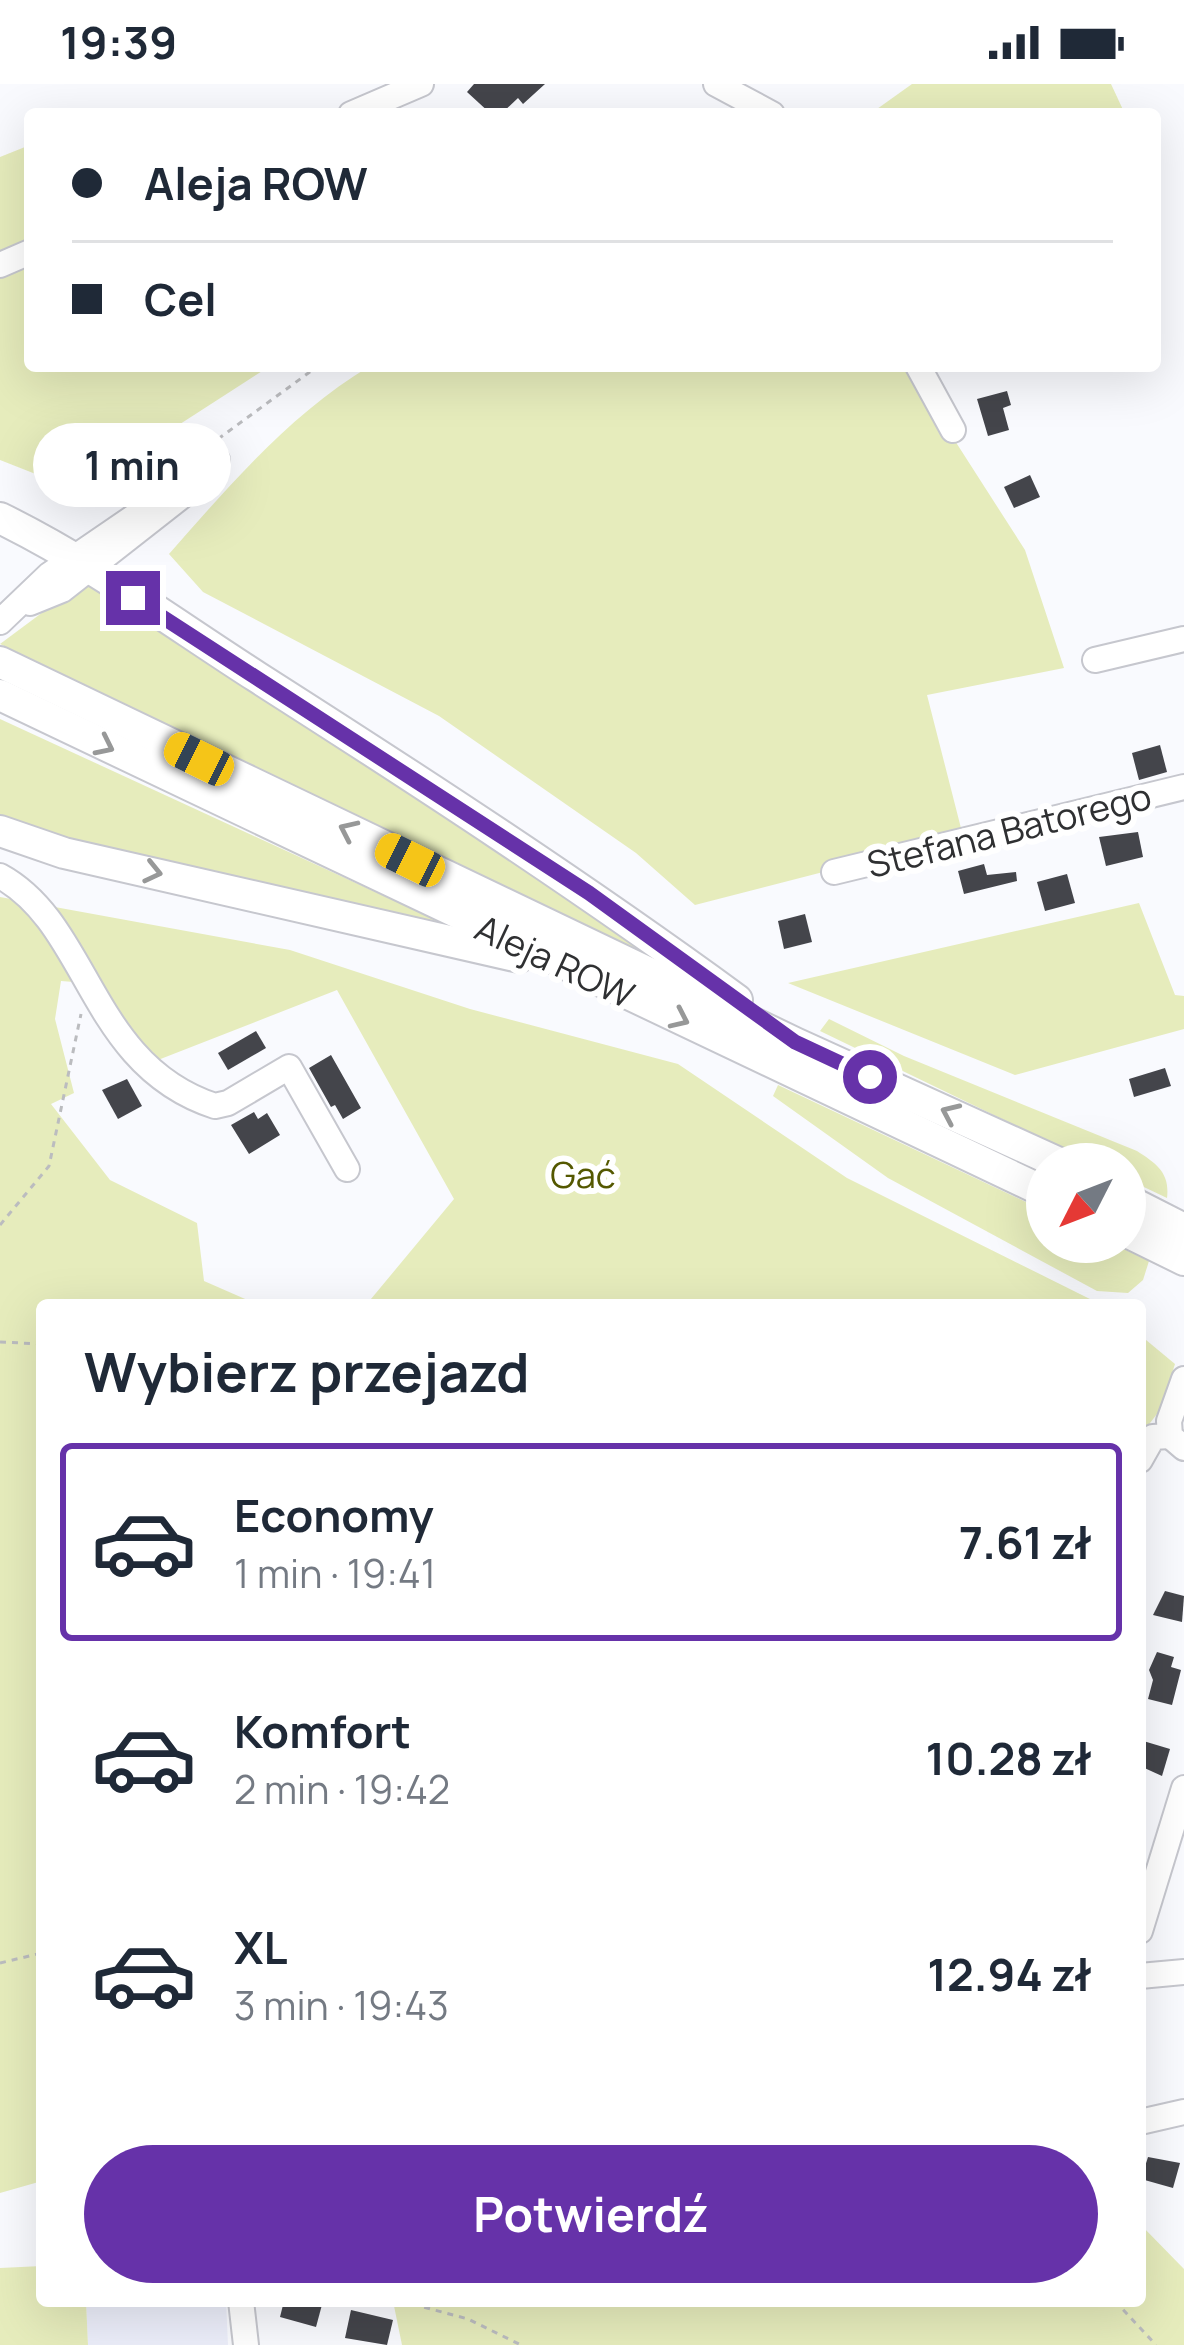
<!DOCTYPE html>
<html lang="pl">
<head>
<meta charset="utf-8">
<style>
	body { margin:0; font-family:Manrope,sans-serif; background:#f6f6f7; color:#1f2937; height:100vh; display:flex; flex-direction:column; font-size:45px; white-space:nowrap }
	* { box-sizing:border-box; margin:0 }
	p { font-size:39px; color:#747a83 }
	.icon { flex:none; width:66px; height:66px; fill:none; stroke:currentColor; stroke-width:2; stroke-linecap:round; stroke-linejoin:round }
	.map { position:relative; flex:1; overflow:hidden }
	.sheet { position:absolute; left:36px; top:1215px; width:1110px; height:1008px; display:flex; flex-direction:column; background:#fff; border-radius:12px; box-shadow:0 12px 48px #0002 }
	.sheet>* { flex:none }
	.banner { position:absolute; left:24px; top:24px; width:1137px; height:264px; border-radius:12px; box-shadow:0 12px 48px #0002; display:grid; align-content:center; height:264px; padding:0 48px; background:#fff }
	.needle { width:78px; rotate:228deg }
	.tools { position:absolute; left:1026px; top:1059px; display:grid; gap:24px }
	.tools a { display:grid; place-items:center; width:120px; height:120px; border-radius:50%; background:#fff; box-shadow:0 12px 48px #0002; font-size:60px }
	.end { position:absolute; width:54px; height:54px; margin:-27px; border:15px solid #6632a9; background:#fff; box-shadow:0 0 0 6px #fff }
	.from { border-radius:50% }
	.bubble { position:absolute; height:84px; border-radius:42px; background:#fff; box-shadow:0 12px 48px #0002; font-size:39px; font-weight:700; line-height:84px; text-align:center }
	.car { position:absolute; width:36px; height:72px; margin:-36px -18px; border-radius:15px; box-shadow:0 0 9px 3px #0007; background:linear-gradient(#f5c518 24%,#345 0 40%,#f5c518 0 76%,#345 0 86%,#f5c518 0) }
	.banner b { display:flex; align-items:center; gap:42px; height:114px; font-size:45px }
	.banner b+b { border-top:3px solid #e0e1e3 }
	.banner i { width:30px; height:30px; background:#1f2937 }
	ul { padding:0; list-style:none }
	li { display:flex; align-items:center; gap:36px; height:198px; margin:0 24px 18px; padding:0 24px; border:6px solid transparent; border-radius:12px }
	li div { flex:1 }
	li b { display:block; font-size:45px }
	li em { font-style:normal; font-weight:700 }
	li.current { border-color:#6632a9 }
	li>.icon { width:108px; height:108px; stroke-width:1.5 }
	h2 { padding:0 48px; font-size:54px; line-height:144px }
	.button { display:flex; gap:24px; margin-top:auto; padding:24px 48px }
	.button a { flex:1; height:138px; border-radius:72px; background:#6632a9; color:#fff; font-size:48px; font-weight:700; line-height:138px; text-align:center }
	.status { display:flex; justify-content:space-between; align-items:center; height:84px; padding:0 60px; background:#fff; direction:ltr }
	.status svg { height:33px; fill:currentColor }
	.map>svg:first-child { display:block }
	.built { fill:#eceefa }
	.green { fill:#e6ecbc }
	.building { fill:#44454b }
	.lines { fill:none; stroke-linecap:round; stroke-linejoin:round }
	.minor-casing { stroke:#c6c7ce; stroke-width:28 }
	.major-casing { stroke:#c6c7ce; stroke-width:34 }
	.path { stroke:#bbbcbf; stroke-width:3; stroke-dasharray:6 6; stroke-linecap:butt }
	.minor { stroke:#fff; stroke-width:24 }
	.major { stroke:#fff; stroke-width:30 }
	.oneway { stroke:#979898 }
	.route { stroke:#6632a9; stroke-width:15 }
	.labels { text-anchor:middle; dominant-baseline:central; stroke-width:12; stroke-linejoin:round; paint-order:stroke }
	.street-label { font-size:36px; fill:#2f3032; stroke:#fff }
	.park-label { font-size:36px; fill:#545800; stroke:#fff }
</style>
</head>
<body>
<div class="status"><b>19:39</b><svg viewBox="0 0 49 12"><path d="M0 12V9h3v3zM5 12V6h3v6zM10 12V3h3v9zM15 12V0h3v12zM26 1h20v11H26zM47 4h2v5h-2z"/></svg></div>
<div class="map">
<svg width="1184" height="2261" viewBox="0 0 1184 2261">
	<rect width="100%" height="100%" fill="#f9fafe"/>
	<path class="built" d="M 86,2217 L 226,2217 L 228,2261 L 88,2261 Z"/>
	<g class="green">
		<path d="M 912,0 L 1111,0 L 1125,30 L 870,30 Z"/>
		<path d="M 30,61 L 30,160 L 0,173 L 0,73 Z"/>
		<path d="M 30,178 L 30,282 L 270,282 L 115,382 L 61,400 L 0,376 L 0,190 Z"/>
		<path d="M 370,282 L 907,282 L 1025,466 L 1064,584 L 927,611 L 963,752 L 695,821 L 636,769 L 439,632 L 203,508 L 169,470 C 229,402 291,329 370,282 Z"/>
		<path d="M 86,496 L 700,896 L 0,560 Z"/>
		<path d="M 0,635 L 471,852 L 102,767 L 0,736 Z"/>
		<path d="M 0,813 L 290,866 L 470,925 L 678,980 L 847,1094 L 1102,1221 L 366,1221 L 454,1115 L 337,906 L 140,983 L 74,898 L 61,897 L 55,935 L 74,1009 L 51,1020 L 110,1096 L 197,1139 L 204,1197 L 259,1221 L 42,1221 L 42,2097 L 0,2109 Z"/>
		<path d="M 1139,819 L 1175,911 L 1184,912 L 1184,945 L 1015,991 L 788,899 Z"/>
		<path d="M 829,935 L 904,972 L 1137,1067 C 1157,1080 1170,1089 1167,1114 L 1125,1094 L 1125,1080 L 1095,1080 L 820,947 Z"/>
		<path d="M 778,1001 L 1047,1128 L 1047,1158 L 1109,1158 L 1149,1177 L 1143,1196 L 1128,1209 L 1097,1207 L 888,1094 L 773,1012 Z"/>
		<path d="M 1140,1251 L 1175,1280 L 1160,1326 L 1140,1352 Z"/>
		<path d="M 1140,2140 L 1184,2185 L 1184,2261 L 402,2261 L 393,2217 L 1140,2217 Z"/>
		<path d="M 42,2182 L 42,2217 L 86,2217 L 88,2261 L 0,2261 L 0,2184 Z"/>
	</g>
	<g class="building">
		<path d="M 474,0 L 545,0 L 523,20 L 518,14 L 501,30 L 491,30 L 467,8 Z"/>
		<path d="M 1007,307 L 1011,321 L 1003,324 L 1009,346 L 988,352 L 977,315 Z"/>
		<path d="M 1030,391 L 1040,413 L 1014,424 L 1004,403 Z"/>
		<path d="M 1160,661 L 1167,688 L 1139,696 L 1132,669 Z"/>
		<path d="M 1138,748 L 1143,773 L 1106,782 L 1099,753 Z"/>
		<path d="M 984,780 L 987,791 L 1016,788 L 1017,797 L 964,810 L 958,787 Z"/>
		<path d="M 1067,790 L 1075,819 L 1045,827 L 1037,798 Z"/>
		<path d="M 805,830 L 812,858 L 784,865 L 778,837 Z"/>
		<path d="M 256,947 L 266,964 L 228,986 L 218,969 Z"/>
		<path d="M 331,971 L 361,1024 L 343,1035 L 335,1021 L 331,1023 L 309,984 Z"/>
		<path d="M 1165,984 L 1171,1002 L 1134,1013 L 1129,995 Z"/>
		<path d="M 127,995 L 142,1022 L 118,1035 L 102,1006 Z"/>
		<path d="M 254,1028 L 258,1035 L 267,1029 L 280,1051 L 249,1070 L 231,1041 Z"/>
		<path d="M 1165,1507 L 1184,1512 L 1182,1538 L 1153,1531 Z"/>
		<path d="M 1157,1568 L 1174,1573 L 1171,1583 L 1181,1586 L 1172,1621 L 1148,1615 L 1153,1596 L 1149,1586 Z"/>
		<path d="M 1140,1656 L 1170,1665 L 1162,1692 L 1140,1682 Z"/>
		<path d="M 1148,2073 L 1180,2079 L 1173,2104 L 1141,2095 Z"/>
		<path d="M 284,2217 L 323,2217 L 316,2243 L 280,2233 Z"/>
		<path d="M 351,2226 L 393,2236 L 387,2261 L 345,2254 Z"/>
	</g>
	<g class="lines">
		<g class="minor-casing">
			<g id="minor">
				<path d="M 716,0 L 772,30"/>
				<path d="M 351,30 L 421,0"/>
				<path d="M 0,181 L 30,168"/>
				<path d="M 918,282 L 953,346"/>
				<path d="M 30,519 L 62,506 L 182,412"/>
				<path d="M 0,538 L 49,491 L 217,376"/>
				<path d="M 1095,576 L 1184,555"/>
				<path d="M 834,788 L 1184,703"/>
				<path d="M 0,792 C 90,841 89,981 215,1022 L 228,1019 L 289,983 L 347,1085"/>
				<path d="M 1184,1295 L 1169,1337 L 1170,1352 L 1184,1364"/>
				<path d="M 1140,1376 L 1153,1353 L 1170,1352"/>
				<path d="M 1140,1847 L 1184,1704"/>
				<path d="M 1140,1892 L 1184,1888"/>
				<path d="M 1140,2038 L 1184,2028"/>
				<path d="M 241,2217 L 246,2261"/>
			</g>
		</g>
		<g class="major-casing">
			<g id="major">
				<path d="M 0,434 C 90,478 173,539 257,593 C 420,697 581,802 737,916"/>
				<path d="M 0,578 L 795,959 L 1061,1080"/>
				<path d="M 0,611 L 1047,1109"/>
				<path d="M 0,747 L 64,769 L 519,873"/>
				<path d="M 1125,1115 L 1184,1145"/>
				<path d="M 1125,1147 L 1184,1176"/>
			</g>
		</g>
		<g class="path">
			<path d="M 218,355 L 318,282"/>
			<path d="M 0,1141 L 49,1082 L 81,930"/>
			<path d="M 0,1258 L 42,1260"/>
			<path d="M 0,1879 L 42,1869"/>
			<path d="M 401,2217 L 468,2235 L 521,2261"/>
			<path d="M 1115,2217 L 1156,2261"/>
		</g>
		<use href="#minor" class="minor"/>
		<use href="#major" class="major"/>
	</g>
	<defs><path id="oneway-chevron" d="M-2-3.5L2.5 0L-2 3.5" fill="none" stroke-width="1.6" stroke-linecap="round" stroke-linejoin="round" transform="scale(3)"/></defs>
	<g class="oneway">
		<use href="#oneway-chevron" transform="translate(105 662) rotate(26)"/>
		<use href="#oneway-chevron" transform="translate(348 746) rotate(-155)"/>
		<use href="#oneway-chevron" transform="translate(153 788) rotate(13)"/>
		<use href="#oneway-chevron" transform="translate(680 935) rotate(25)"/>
		<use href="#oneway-chevron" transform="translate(950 1029) rotate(-156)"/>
	</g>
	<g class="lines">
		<path class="route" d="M 133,514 L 589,809 L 795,958 L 870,993"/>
	</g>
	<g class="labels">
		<g class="street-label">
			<text transform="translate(1009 746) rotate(-14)">Stefana Batorego</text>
			<text transform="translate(555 877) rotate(25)">Aleja ROW</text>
		</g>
		<g class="park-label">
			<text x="583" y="1090">Gać</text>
		</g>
	</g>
</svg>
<div class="tools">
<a><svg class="needle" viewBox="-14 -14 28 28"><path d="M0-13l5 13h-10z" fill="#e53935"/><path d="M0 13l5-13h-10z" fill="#747a83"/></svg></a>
</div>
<i class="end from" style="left:870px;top:993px"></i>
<i class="end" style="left:133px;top:514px"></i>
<div class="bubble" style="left:33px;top:339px;width:198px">1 min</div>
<i class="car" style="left:199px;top:675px;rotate:296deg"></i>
<i class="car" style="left:410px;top:776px;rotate:296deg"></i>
<div class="banner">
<b><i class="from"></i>Aleja ROW</b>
<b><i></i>Cel</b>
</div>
<section class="sheet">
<h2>Wybierz przejazd</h2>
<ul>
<li class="current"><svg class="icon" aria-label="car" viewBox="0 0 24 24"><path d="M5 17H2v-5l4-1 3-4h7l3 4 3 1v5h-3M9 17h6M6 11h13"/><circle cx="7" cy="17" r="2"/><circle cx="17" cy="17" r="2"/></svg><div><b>Economy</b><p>1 min · 19:41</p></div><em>7.61 zł</em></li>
<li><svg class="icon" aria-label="car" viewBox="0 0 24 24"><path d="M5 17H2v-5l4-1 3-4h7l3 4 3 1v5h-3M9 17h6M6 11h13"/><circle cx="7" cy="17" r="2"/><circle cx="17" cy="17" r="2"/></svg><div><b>Komfort</b><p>2 min · 19:42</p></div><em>10.28 zł</em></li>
<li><svg class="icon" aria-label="car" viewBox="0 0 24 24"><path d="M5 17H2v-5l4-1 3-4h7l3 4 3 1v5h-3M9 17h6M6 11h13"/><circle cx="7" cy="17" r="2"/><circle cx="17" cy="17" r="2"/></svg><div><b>XL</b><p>3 min · 19:43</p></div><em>12.94 zł</em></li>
</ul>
<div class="button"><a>Potwierdź</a></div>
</section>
</div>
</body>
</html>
